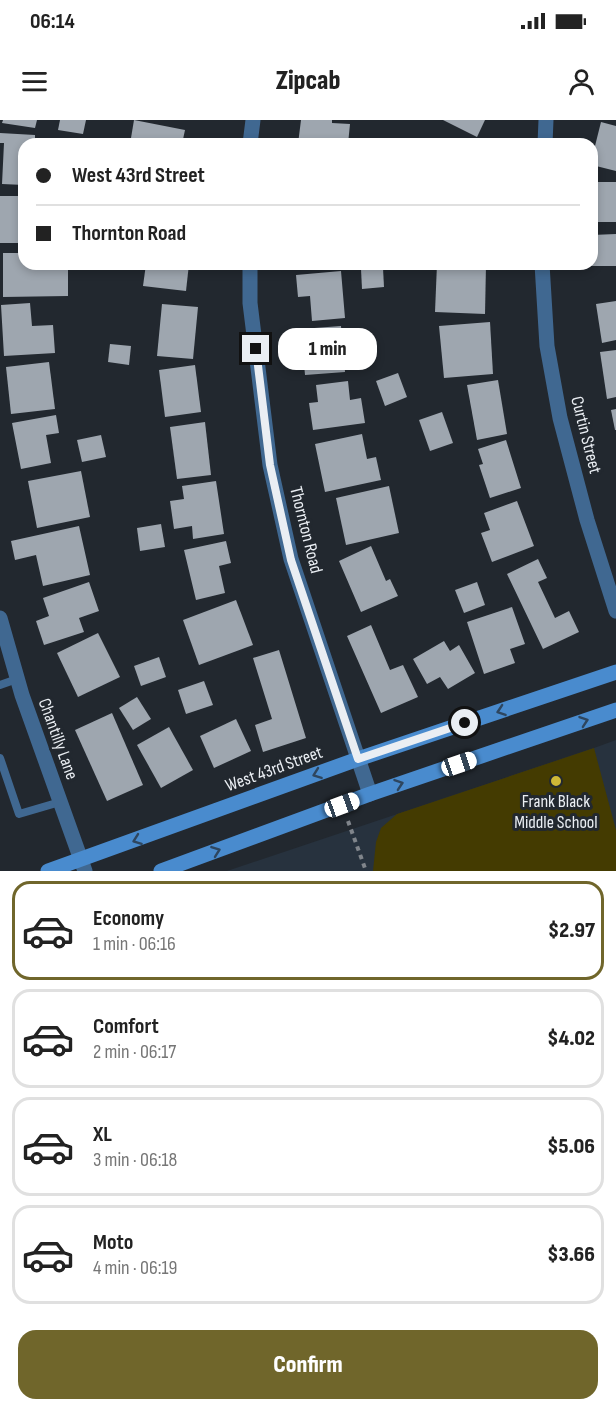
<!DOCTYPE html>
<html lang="en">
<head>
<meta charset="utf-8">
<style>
	body { margin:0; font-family:"Sofia Sans Condensed",sans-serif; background:#f2f2f2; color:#222; height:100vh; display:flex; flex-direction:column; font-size:22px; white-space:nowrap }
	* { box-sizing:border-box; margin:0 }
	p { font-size:20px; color:#767676 }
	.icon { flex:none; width:33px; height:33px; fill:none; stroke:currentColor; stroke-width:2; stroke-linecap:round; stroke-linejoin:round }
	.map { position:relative; height:751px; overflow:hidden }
	.drawer { display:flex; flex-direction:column; background:#fff; flex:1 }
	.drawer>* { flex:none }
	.guide { position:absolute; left:18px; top:18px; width:580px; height:132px; border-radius:18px; box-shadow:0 3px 9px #0003; display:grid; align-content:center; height:132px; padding:0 18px; background:#fff }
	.end { position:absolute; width:27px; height:27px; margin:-14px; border:8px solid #eaeef3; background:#111; box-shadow:0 0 0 3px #111 }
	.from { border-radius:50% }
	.bubble { position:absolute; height:42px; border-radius:18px; background:#fff; box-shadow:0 3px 9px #0003; font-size:20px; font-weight:800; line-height:42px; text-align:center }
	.car { position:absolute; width:18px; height:36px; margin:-18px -9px; border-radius:8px; box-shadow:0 0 4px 2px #0007; background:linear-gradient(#fff 24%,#345 0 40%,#fff 0 76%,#345 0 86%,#fff 0) }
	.guide b { display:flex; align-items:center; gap:21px; height:57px; font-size:22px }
	.guide b+b { border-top:2px solid #e0e0e0 }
	.guide i { width:15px; height:15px; background:#222 }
	ul { padding:10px 0 0; list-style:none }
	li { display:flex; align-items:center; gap:18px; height:99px; margin:0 12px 9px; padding:0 6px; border:3px solid #e0e0e0; border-radius:18px }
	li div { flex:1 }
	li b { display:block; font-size:22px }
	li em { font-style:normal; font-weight:800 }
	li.active { border-color:#70662b }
	li>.icon { width:54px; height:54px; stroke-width:1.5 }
	.primary-button { display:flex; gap:12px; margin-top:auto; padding:12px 18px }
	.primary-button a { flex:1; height:69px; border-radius:18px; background:#70662b; color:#fff; font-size:24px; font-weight:800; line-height:69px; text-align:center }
	.status { display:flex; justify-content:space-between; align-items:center; height:42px; padding:0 30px; background:#fff; direction:ltr }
	.status svg { height:16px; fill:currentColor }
	header { display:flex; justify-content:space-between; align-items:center; height:78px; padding:0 18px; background:#fff; font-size:27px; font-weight:800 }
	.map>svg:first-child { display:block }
	.built { fill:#27323e }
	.green { fill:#443b01 }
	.building { fill:#9ea6af }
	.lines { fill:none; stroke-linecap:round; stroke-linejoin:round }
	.path { stroke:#80858b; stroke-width:4; stroke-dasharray:4.5 4.5; stroke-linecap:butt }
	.lane { stroke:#406891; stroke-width:8 }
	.street { stroke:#406891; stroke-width:15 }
	.secondary { stroke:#498bce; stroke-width:15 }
	.oneway { stroke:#2e465f }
	.route { stroke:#eaeef3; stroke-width:8 }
	.poi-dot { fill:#cfb837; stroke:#22282f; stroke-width:2 }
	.labels { text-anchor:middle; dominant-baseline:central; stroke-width:6; stroke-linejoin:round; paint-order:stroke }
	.street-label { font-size:18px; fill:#eaeef3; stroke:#22282f }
	.poi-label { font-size:18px; fill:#eaeef3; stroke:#22282f }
</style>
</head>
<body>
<div class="status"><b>06:14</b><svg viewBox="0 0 49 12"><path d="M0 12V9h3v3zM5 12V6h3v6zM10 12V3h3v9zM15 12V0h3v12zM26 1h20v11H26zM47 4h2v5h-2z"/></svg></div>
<header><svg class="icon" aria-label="menu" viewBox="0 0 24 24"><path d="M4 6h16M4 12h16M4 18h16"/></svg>Zipcab<svg class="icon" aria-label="person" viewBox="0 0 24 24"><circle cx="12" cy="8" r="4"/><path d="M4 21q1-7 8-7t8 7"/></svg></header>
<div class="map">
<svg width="616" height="751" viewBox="0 0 616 751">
	<rect width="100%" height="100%" fill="#22282f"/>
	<path class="built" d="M 616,620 L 616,751 L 227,751 L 594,628 Z"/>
	<path class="green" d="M 594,628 L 616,710 L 616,751 L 373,751 L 376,722 L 381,708 L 397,694 Z"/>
	<g class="building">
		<path d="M 3,0 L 37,0 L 35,8 L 2,3 Z"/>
		<path d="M 60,0 L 86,0 L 83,14 L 58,10 Z"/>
		<path d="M 134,0 L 185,10 L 182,24 L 130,24 Z"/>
		<path d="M 301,0 L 332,0 L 332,3 L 350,4 L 348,24 L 298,24 Z"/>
		<path d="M 443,0 L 485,0 L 477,17 Z"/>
		<path d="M 601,2 L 616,6 L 616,51 L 592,45 L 592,38 Z"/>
		<path d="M 0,13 L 35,15 L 35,24 L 24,24 L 24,65 L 2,64 L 4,23 L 0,23 Z"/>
		<rect x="592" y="62" width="24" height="40"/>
		<rect x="0" y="76" width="24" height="47"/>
		<path d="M 616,114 L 616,146 L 586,146 L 586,144 L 592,144 L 592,115 Z"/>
		<path d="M 3,133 L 24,133 L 24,144 L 68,144 L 68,176 L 3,177 Z"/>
		<path d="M 146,144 L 189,144 L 186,171 L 143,166 Z"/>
		<path d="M 437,144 L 486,145 L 485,194 L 435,192 Z"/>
		<path d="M 383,148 L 384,167 L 362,169 L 361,149 Z"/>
		<path d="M 341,151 L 345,198 L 312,201 L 310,176 L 298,177 L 296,155 Z"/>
		<path d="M 616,181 L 616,220 L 602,223 L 596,184 Z"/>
		<path d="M 30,183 L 32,206 L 53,205 L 55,233 L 4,236 L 1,185 Z"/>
		<path d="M 162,184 L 198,187 L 193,239 L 157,236 Z"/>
		<path d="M 490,202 L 493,254 L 444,258 L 439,206 Z"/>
		<path d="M 341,206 L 345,252 L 305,255 L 301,209 Z"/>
		<path d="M 110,224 L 131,226 L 129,245 L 108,242 Z"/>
		<path d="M 616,230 L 616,277 L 607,279 L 600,232 Z"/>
		<path d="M 49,242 L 55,289 L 11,294 L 6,247 Z"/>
		<path d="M 195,245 L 201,292 L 165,297 L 159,250 Z"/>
		<path d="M 398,253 L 407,277 L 385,286 L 376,261 Z"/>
		<path d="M 498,260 L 507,314 L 477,320 L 467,265 Z"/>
		<path d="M 348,261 L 350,280 L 361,278 L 365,303 L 313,310 L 309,283 L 318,282 L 316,265 Z"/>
		<path d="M 616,289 L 616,310 L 615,310 L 611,290 Z"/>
		<path d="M 442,292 L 453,323 L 430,331 L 419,300 Z"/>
		<path d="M 56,295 L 59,313 L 46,315 L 51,343 L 21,349 L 12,303 Z"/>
		<path d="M 205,302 L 211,355 L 177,359 L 170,307 Z"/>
		<path d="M 362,314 L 367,339 L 376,337 L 381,360 L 325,372 L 315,324 Z"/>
		<path d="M 101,315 L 106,337 L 82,342 L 77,320 Z"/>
		<path d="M 506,320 L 521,368 L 490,378 L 479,345 L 483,344 L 478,329 Z"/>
		<path d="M 81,351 L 90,397 L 37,408 L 28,361 Z"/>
		<path d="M 216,361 L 224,414 L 193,419 L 192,406 L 174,409 L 170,381 L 184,379 L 182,366 Z"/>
		<path d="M 389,366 L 399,413 L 346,425 L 336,378 Z"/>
		<path d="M 517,381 L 534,426 L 492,442 L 481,413 L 490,410 L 484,393 Z"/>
		<path d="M 161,404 L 165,427 L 140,431 L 137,408 Z"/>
		<path d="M 79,406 L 90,455 L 43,466 L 36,435 L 15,440 L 11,421 Z"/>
		<path d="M 226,421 L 231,443 L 219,446 L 225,473 L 196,480 L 184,430 Z"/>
		<path d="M 371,426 L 386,461 L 390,459 L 398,476 L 361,492 L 339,441 Z"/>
		<path d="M 538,439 L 547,458 L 538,462 L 555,498 L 569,491 L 579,512 L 543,529 L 507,454 Z"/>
		<path d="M 89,462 L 99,491 L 79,498 L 84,512 L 44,525 L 36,501 L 49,496 L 43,478 Z"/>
		<path d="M 477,462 L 485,485 L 464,493 L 455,470 Z"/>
		<path d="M 236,480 L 253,525 L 199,545 L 183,500 Z"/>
		<path d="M 512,487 L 525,524 L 510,529 L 515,543 L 484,554 L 467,502 Z"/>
		<path d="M 371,505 L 390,550 L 403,545 L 418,577 L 381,593 L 347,516 Z"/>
		<path d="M 98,513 L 120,557 L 78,577 L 57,533 Z"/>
		<path d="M 444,521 L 450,531 L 459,525 L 475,553 L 448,569 L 440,557 L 427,564 L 413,539 Z"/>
		<path d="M 279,530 L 306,618 L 263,632 L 255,605 L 272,599 L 253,538 Z"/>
		<path d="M 159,537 L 166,557 L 141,566 L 134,546 Z"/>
		<path d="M 204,561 L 213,585 L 186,594 L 178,570 Z"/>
		<path d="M 137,577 L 151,599 L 133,610 L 119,588 Z"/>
		<path d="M 112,593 L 143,665 L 107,681 L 75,610 Z"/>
		<path d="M 236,599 L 251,631 L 214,648 L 200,616 Z"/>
		<path d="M 169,607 L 193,650 L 161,668 L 137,625 Z"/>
	</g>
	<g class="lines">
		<path class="path" d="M 348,701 L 366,751"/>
		<g class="lane">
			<path d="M 0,565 L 17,559"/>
			<path d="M 0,638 L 19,694 L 60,682"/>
		</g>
		<g class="street">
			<path d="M 250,24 L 253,0"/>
			<path d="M 545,24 L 546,0"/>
			<path d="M 250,144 L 250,183 L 270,345 L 291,439 L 370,674"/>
			<path d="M 542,144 L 547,226 L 560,298 L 587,400 L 616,491"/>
			<path d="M 0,498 L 22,575 L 85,751"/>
		</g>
		<g class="secondary">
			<path d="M 48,751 L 358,639 L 616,552"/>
			<path d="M 161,751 L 370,674 L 616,590"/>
		</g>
	</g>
	<defs><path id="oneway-chevron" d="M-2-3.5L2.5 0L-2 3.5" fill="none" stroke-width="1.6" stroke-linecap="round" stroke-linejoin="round" transform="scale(1.5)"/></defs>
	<g class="oneway">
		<use href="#oneway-chevron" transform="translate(501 591) rotate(161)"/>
		<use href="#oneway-chevron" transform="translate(584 601) rotate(-19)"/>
		<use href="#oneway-chevron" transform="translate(317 654) rotate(160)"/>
		<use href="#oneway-chevron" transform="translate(399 664) rotate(-19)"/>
		<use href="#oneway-chevron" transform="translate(137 720) rotate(160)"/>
		<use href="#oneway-chevron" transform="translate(216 731) rotate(-20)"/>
	</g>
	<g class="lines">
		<path class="route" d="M 256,229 L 270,345 L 291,440 L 358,639 L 465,603"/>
	</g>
	<circle class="poi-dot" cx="556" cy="661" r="6"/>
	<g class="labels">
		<g class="street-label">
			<text transform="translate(586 315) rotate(76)">Curtin Street</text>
			<text transform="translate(306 410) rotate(76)">Thornton Road</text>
			<text transform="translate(58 619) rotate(70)">Chantilly Lane</text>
			<text transform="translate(274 649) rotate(-20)">West 43rd Street</text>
		</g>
		<g class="poi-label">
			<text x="556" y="681">Frank Black<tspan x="556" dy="21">Middle School</tspan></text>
		</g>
	</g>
</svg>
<i class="end from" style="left:465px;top:603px"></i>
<i class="end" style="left:256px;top:229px"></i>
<div class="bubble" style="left:278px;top:208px;width:99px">1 min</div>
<i class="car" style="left:459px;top:644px;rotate:71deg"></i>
<i class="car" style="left:342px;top:685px;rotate:70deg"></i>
<div class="guide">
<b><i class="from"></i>West 43rd Street</b>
<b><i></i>Thornton Road</b>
</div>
</div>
<section class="drawer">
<ul>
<li class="active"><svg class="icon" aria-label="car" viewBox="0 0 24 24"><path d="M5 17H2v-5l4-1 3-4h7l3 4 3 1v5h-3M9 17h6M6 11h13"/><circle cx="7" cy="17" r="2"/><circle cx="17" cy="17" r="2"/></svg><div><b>Economy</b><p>1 min · 06:16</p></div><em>$2.97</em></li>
<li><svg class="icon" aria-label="car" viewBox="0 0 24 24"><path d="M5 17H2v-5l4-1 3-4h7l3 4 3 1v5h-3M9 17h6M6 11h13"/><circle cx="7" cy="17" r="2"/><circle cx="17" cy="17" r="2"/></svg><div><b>Comfort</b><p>2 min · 06:17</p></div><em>$4.02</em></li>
<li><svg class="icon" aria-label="car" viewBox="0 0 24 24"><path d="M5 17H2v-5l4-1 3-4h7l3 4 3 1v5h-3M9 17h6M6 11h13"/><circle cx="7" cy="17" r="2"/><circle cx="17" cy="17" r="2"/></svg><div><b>XL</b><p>3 min · 06:18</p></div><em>$5.06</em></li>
<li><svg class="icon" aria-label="car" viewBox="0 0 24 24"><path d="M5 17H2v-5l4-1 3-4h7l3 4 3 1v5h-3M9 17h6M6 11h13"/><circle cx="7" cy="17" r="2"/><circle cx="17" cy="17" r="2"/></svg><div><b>Moto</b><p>4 min · 06:19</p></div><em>$3.66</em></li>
</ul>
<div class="primary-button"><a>Confirm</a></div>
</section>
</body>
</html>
